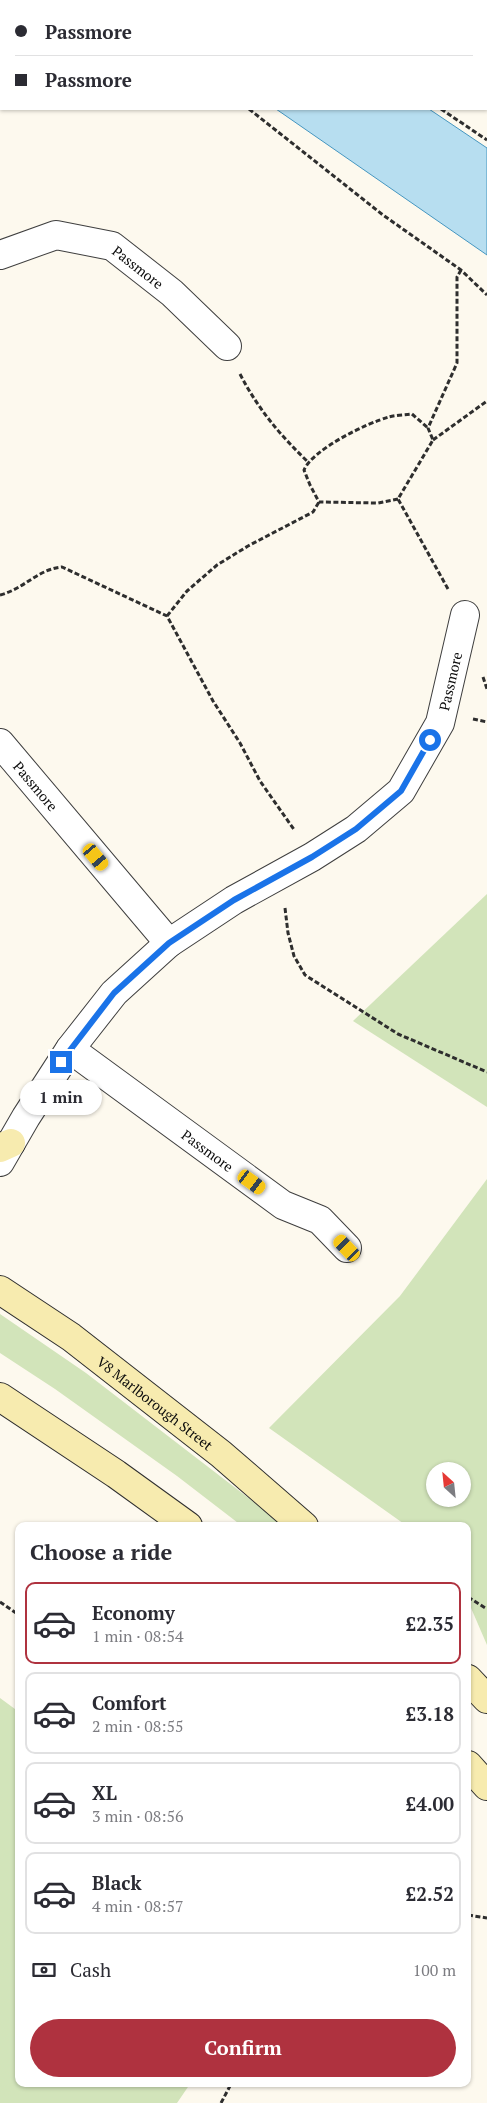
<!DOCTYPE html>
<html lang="en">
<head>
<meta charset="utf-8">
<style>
	body { margin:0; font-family:"PT Serif",serif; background:#f2f2f3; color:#2b2b33; height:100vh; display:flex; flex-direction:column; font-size:19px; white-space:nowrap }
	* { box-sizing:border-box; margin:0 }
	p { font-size:16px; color:#7c7c81 }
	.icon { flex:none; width:28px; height:28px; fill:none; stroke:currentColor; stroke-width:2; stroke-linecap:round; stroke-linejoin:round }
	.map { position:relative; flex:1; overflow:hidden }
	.drawer { position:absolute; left:15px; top:1522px; width:456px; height:565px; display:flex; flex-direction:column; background:#fff; border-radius:10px; box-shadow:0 1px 4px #0004 }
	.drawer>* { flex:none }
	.guide { position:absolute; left:0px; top:0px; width:488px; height:110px; box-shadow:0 1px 4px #0004; display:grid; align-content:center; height:110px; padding:0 15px; background:#fff }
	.needle { width:32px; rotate:333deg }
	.tools { position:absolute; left:426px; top:1462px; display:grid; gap:10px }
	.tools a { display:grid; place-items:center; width:45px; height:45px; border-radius:50%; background:#fff; box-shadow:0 1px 4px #0004; font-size:25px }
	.end { position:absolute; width:22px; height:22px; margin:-11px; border:6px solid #1a73e8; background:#fff; box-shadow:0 0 0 2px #fff }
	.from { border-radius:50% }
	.bubble { position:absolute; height:35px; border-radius:18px; background:#fff; box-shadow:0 1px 4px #0004; font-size:16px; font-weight:600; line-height:35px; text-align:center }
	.car { position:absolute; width:15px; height:30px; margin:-15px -8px; border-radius:6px; box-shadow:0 0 4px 1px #0007; background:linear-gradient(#f5c518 24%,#345 0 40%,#f5c518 0 76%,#345 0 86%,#f5c518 0) }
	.guide b { display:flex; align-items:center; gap:18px; height:48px; font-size:19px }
	.guide b+b { border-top:1px solid #e1e1e2 }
	.guide i { width:12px; height:12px; background:#2b2b33 }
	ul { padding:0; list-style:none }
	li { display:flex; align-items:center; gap:15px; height:82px; margin:0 10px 8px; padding:0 5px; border:2px solid #e1e1e2; border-radius:10px }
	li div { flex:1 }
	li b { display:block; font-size:19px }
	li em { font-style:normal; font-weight:600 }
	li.active { border-color:#af323f }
	li>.icon { width:45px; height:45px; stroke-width:1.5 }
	h2 { padding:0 15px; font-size:22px; line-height:60px }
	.pay { display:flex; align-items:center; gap:12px; height:55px; padding:0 15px; font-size:19px }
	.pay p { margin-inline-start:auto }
	.cta { display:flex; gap:10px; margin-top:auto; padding:10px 15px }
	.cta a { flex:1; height:58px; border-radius:30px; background:#af323f; color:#fff; font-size:20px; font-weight:600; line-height:58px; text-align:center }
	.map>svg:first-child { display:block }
	.green { fill:#d2e4ba; fill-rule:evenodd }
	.water { fill:#b7def0; stroke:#4596c0 }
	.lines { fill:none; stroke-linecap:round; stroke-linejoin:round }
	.street-casing { stroke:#3f3f3f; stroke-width:30 }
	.secondary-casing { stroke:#2e2e2e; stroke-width:30 }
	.path { stroke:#2e2e2e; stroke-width:3; stroke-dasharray:5 2.5; stroke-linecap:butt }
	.street { stroke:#fff; stroke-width:28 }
	.secondary { stroke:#f7ebaf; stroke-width:28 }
	.route { stroke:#1a73e8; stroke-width:6 }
	.labels { text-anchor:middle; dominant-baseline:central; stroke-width:5; stroke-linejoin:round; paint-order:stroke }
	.street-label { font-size:14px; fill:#0c0c0c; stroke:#fff }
</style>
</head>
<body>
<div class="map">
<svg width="487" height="2103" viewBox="0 0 487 2103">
	<rect width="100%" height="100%" fill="#fdf9ee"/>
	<g class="green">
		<path d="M 487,894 L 487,1107 L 353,1021 Z"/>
		<path d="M 487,1179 L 487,1645 L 468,1601 L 468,1526 L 407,1526 L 269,1428 L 400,1296 ZM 462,1471 L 462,1499 L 435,1499 L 435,1471 Z"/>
		<path d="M 0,1314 L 86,1373 L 285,1526 L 242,1526 L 177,1476 L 55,1389 L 0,1353 Z"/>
		<path d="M 0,1698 L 19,1712 L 19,2084 L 190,2084 L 177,2103 L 0,2103 Z"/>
	</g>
	<path class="water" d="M 276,109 L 429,109 L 487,148 L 487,255 Z"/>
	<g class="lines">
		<g class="street-casing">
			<g id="street">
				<path id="s1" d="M 0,255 L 56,235 L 112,246 L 172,293 L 227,346"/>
				<path id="s2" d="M 0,743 L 169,943"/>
				<path id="s3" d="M 70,1049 L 283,1205 L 320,1220 L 347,1248"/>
				<path id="s4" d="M 0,1162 L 26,1117 L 70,1049 L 114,993 L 169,943 L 234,900 L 312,857 L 356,829 L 401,791 L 440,723 L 465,615"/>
			</g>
		</g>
		<g class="secondary-casing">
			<g id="secondary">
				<path d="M 0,1148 L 11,1143"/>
				<path id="s5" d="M 0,1290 L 71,1337 L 221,1454 L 304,1526"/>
				<path d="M 0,1397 L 116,1474 L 188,1526"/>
				<path d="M 468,1679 L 487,1699"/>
				<path d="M 468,1765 L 487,1786"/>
			</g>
		</g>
		<g class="path">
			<path d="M 135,0 L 136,1"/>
			<path d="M 287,0 L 288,1"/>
			<path d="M 249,109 L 383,215 L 461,270 L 487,295"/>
			<path d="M 441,109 L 487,140"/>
			<path d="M 240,374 C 258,409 280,435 308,462"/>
			<path d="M 433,440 L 487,401"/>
			<path d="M 398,499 L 378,503 L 319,502 L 310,485 L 304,470 C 313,449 367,423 389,417 C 396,415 405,415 412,414 L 428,428"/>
			<path d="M 448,589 L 398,499 L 433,440 L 428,428 L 457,363 L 457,277 L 461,270"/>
			<path d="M 0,595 C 24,589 38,569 62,567 L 167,616 L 213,701 L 240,743 L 260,781 L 295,831"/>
			<path d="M 167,616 L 187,591 L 217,565 L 248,546 L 313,512 L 319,502"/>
			<path d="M 483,677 L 487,689"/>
			<path d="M 473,719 L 487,722"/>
			<path d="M 285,908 L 288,933 L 294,956 L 305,975 L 398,1034 L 487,1072"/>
			<path d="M 468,1597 L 487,1609"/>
			<path d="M 0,1602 L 19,1615"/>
			<path d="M 468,1915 L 487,1918"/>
			<path d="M 221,2103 L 231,2084"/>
		</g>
		<use href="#street" class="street"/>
		<use href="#secondary" class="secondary"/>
	</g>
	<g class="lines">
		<path class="route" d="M 61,1062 L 114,993 L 169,943 L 234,900 L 312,857 L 356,829 L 401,791 L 430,740"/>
	</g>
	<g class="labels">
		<g class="street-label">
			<text stroke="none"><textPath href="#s1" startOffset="150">Passmore</textPath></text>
			<text stroke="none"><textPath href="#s4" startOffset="678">Passmore</textPath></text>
			<text stroke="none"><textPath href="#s2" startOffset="56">Passmore</textPath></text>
			<text stroke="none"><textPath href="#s3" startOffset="171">Passmore</textPath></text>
			<text stroke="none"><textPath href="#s5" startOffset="192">V8 Marlborough Street</textPath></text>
		</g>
	</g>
</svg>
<div class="tools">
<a><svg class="needle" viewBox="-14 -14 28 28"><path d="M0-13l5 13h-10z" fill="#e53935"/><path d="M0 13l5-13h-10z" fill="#7c7c81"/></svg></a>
</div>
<i class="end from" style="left:430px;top:740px"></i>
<i class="end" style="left:61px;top:1062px"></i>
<div class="bubble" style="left:20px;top:1080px;width:82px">1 min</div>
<i class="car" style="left:96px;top:857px;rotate:140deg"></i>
<i class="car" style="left:252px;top:1182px;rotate:126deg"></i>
<i class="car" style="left:347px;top:1248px;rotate:316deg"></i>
<div class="guide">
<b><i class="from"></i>Passmore</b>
<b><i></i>Passmore</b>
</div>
<section class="drawer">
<h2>Choose a ride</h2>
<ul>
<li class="active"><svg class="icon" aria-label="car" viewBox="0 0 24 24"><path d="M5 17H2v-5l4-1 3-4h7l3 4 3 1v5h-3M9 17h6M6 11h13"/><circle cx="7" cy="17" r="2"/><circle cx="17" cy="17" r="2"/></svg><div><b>Economy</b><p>1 min · 08:54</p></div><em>£2.35</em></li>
<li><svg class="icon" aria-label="car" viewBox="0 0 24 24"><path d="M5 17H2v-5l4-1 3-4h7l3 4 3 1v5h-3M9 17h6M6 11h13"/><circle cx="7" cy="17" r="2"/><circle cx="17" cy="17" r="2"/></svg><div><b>Comfort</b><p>2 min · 08:55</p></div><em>£3.18</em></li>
<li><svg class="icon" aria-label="car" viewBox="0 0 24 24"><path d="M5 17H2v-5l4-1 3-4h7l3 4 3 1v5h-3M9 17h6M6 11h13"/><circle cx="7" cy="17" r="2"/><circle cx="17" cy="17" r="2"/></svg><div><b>XL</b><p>3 min · 08:56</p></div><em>£4.00</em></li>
<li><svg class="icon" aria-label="car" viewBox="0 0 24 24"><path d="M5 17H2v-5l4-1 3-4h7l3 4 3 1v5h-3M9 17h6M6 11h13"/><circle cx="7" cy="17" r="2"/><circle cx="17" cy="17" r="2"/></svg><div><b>Black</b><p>4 min · 08:57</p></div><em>£2.52</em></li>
</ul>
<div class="pay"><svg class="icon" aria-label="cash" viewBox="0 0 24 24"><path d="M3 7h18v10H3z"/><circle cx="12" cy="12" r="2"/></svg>Cash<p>100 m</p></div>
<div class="cta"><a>Confirm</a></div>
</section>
</div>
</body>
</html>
